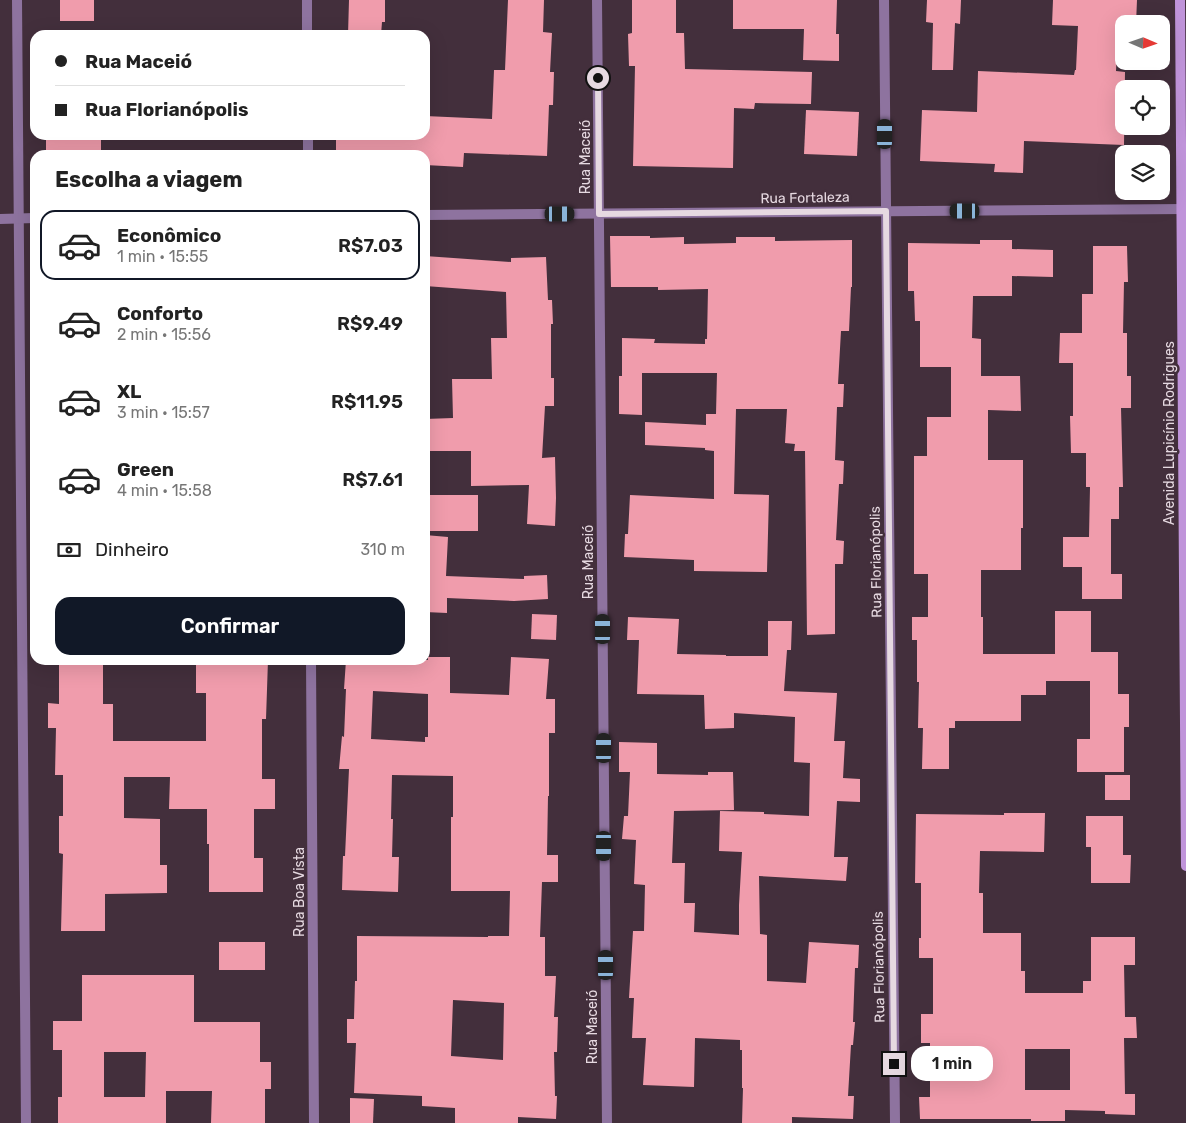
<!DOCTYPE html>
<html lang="pt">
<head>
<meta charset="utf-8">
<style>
	body { margin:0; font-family:Rubik,sans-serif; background:#f2f2f2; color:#222; height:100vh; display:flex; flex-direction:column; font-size:19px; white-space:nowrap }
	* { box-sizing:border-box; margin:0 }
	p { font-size:16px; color:#767676 }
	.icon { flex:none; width:28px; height:28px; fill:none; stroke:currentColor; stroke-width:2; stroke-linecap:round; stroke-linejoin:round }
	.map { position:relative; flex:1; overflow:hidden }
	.sheet { position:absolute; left:30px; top:150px; width:400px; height:515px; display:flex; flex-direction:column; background:#fff; border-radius:15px; box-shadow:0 5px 20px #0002 }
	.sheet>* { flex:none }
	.top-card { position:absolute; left:30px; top:30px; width:400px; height:110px; border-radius:15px; box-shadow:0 5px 20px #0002; display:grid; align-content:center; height:110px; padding:0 25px; background:#fff }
	.needle { width:32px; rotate:92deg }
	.controls { position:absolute; left:1115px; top:15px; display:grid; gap:10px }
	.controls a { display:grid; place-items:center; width:55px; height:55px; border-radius:10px; background:#fff; box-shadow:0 5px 20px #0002; font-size:25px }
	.end { position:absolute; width:22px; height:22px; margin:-11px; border:6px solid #e6d9e1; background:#111; box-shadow:0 0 0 2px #111 }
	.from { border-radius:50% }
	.bubble { position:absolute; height:35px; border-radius:15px; background:#fff; box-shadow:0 5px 20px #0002; font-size:16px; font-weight:600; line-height:35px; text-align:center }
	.car { position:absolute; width:15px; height:30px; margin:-15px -8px; border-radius:6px; box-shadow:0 0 4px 1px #0007; background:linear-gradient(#222 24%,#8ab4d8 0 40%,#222 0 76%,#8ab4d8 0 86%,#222 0) }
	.top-card b { display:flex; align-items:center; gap:18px; height:48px; font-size:19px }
	.top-card b+b { border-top:1px solid #e0e0e0 }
	.top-card i { width:12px; height:12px; background:#222 }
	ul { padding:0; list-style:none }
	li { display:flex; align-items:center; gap:15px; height:70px; margin:0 10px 8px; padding:0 15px; border:2px solid transparent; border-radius:15px }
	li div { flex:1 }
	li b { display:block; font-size:19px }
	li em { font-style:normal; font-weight:600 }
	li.current { border-color:#111827 }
	li>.icon { width:45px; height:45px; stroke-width:1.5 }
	h2 { padding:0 25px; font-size:22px; line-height:60px }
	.pay { display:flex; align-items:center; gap:12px; height:55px; padding:0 25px; font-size:19px }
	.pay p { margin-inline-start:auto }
	.action { display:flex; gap:10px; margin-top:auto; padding:10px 25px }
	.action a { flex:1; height:58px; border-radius:15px; background:#111827; color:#fff; font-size:20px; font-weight:600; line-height:58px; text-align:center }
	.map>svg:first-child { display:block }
	.building { fill:#f09cac; fill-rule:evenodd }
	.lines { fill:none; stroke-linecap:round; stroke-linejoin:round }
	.street { stroke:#8e739f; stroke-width:10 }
	.secondary { stroke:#c094da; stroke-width:10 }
	.route { stroke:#e6d9e1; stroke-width:6 }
	.labels { text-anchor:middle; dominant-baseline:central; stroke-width:5; stroke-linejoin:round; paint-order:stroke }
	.street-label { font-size:14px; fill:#e6d9e1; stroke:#432f3c }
</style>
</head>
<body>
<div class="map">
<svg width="1186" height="1123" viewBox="0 0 1186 1123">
	<rect width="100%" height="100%" fill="#432f3c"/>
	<g class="building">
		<rect x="60" y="0" width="34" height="21"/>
		<path d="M 349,0 L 385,0 L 385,22 L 382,22 L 381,35 L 348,35 Z"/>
		<path d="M 508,0 L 544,0 L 543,32 L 552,33 L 550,72 L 554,72 L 553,105 L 549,105 L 547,156 L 464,153 L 463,167 L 425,165 L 425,155 L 336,153 L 336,135 L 425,135 L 425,116 L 492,119 L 494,70 L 505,70 Z"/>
		<path d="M 632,0 L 676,0 L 676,33 L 684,33 L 685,69 L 812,72 L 811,104 L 755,103 L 754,109 L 734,108 L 733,168 L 633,166 L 635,66 L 629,66 L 628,34 L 632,33 Z"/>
		<path d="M 733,0 L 837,0 L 836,34 L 839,34 L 839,61 L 803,60 L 804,29 L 733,29 Z"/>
		<path d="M 927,0 L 961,0 L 960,24 L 955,23 L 953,70 L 932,70 L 933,23 L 926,22 Z"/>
		<path d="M 1053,0 L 1137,0 L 1136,24 L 1124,24 L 1124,27 L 1118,27 L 1116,71 L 1125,72 L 1124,145 L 1024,141 L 1023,173 L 994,172 L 995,164 L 920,161 L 922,110 L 977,112 L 978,71 L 1074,75 L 1075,70 L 1076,70 L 1078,26 L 1052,25 Z"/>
		<path d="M 806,110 L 859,112 L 857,156 L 804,154 Z"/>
		<rect x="46" y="135" width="55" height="20"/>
		<path d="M 610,236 L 650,236 L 650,238 L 684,237 L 684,244 L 736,243 L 736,237 L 775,237 L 775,241 L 852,240 L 852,287 L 851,287 L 849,331 L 841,331 L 838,384 L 844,384 L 843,407 L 837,407 L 835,460 L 844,461 L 843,484 L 839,484 L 836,540 L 844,541 L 843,564 L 835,564 L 835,634 L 807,635 L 805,451 L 794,451 L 795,444 L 785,443 L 787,409 L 736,409 L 734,494 L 769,495 L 767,572 L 694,571 L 694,560 L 624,557 L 625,534 L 628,534 L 630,495 L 714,499 L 714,451 L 705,450 L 705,448 L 645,445 L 645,422 L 706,425 L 706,414 L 716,414 L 717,373 L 642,373 L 642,415 L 619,414 L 619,376 L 622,376 L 622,338 L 655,339 L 654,343 L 705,344 L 705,339 L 707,339 L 708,289 L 658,290 L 658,287 L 611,287 Z"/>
		<path d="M 980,240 L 1012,240 L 1012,249 L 1053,250 L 1053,277 L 1012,276 L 1012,296 L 973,296 L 972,338 L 981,339 L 981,376 L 1020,376 L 1021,411 L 988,410 L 988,460 L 1023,460 L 1023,528 L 1021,528 L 1021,570 L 981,570 L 981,617 L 983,617 L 983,654 L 1055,654 L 1055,611 L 1091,611 L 1091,652 L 1118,652 L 1118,694 L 1129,694 L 1129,727 L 1124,727 L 1124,772 L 1077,772 L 1077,739 L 1090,739 L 1090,681 L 1046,681 L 1046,695 L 1021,695 L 1021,721 L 955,721 L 955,728 L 949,728 L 949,769 L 922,769 L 923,728 L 918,728 L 919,682 L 917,682 L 917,640 L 912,640 L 912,617 L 928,617 L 928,574 L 914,574 L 914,456 L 927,456 L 927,417 L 951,417 L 951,367 L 920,367 L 920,321 L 915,321 L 914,291 L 908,291 L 908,243 L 980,244 Z"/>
		<path d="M 1093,246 L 1127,246 L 1128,282 L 1124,282 L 1123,333 L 1127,333 L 1127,376 L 1131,376 L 1131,408 L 1121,408 L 1123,487 L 1119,487 L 1119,519 L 1111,519 L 1111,574 L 1122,574 L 1122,599 L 1082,599 L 1082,567 L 1063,567 L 1063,537 L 1089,537 L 1090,487 L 1086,487 L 1086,453 L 1071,453 L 1070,416 L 1073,416 L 1073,363 L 1059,363 L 1060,333 L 1082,333 L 1082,294 L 1093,294 Z"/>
		<path d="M 425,256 L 511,262 L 511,258 L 546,257 L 548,300 L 552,300 L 553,324 L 551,324 L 551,378 L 554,378 L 554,406 L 545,406 L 542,458 L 555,457 L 556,498 L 555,526 L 527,524 L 529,485 L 471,486 L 471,451 L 425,451 L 425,419 L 453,418 L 452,379 L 492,379 L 491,338 L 507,338 L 506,292 L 425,286 Z"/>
		<rect x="429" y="495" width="49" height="36"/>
		<path d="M 425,535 L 448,537 L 446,576 L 524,579 L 524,576 L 547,575 L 548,599 L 514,601 L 447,598 L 447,613 L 425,612 Z"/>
		<path d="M 532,614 L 557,615 L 556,640 L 531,639 Z"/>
		<path d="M 628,617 L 679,619 L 677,654 L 726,655 L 726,656 L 768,656 L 768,621 L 792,621 L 791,650 L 787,650 L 784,691 L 837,693 L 834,741 L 845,741 L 843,778 L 860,779 L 860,802 L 837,801 L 834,857 L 848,857 L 846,881 L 759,876 L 760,934 L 767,935 L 767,981 L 806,983 L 809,942 L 859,945 L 858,968 L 855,968 L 853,1022 L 855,1022 L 853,1045 L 851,1045 L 848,1096 L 854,1096 L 853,1119 L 792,1117 L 792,1123 L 742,1123 L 743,1088 L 742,1088 L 742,1050 L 740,1050 L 740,1040 L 695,1038 L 694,1087 L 643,1085 L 646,1038 L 632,1038 L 634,998 L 629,998 L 633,931 L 644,931 L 645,885 L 634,884 L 636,840 L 622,839 L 624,816 L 628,816 L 630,772 L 619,772 L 619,742 L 657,743 L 657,774 L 708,775 L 708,772 L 733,772 L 734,810 L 674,811 L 672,863 L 685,863 L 684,903 L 695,903 L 694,932 L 739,935 L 739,905 L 742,852 L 719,851 L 720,811 L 764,812 L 764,814 L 809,816 L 810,763 L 794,762 L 795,717 L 734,713 L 734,728 L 705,729 L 704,695 L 637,694 L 639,640 L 627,640 Z"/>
		<path d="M 428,657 L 450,657 L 450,693 L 509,695 L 511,657 L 549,659 L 546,699 L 555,699 L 555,733 L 549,733 L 549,796 L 548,796 L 547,855 L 558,855 L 558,882 L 542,882 L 540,937 L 545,937 L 545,976 L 556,976 L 554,1017 L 558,1017 L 557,1052 L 554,1052 L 555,1096 L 557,1096 L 556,1119 L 518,1117 L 518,1123 L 455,1123 L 455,1108 L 422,1106 L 422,1096 L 354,1093 L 356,1043 L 347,1043 L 347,1019 L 354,1019 L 355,981 L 357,981 L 357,936 L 488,937 L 488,936 L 509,936 L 510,891 L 451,891 L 451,817 L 453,817 L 453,776 L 392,775 L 391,819 L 393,819 L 392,857 L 399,857 L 398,892 L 342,890 L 343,856 L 345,856 L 349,769 L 339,769 L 342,736 L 344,737 L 346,689 L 344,689 L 346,660 L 374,660 L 411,662 L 411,660 L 428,660 ZM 373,691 L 428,694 L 428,737 L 425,737 L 425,742 L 371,739 ZM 453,1000 L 504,1003 L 503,1060 L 451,1056 Z"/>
		<path d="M 196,660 L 268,660 L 266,719 L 262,719 L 262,779 L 275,779 L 275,809 L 254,809 L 254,858 L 263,858 L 263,892 L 209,892 L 209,844 L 207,844 L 207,809 L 169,809 L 170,777 L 124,777 L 124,818 L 160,819 L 160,865 L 167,865 L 167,893 L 105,894 L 105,931 L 61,931 L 63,854 L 59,853 L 59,816 L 63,816 L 63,775 L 55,775 L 56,728 L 48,728 L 48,703 L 59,704 L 59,662 L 103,662 L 103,704 L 113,704 L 113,741 L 206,741 L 206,693 L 196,693 Z"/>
		<rect x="1105" y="775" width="25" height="25"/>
		<path d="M 1004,813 L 1045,813 L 1044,852 L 980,851 L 979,893 L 983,893 L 983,933 L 1021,933 L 1021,971 L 1025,971 L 1025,993 L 1083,993 L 1083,981 L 1091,981 L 1091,937 L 1135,937 L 1135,965 L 1124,965 L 1125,1017 L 1136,1017 L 1137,1038 L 1124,1038 L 1125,1094 L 1135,1094 L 1135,1115 L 1105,1114 L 1105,1111 L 1065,1110 L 1065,1121 L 1031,1121 L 1031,1119 L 920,1119 L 919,1097 L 930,1097 L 930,1043 L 921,1043 L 921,1014 L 933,1014 L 933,958 L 919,958 L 919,938 L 921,938 L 921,883 L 915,883 L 916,814 L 1004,815 ZM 1025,1049 L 1070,1049 L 1070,1090 L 1025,1090 Z"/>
		<path d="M 1086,816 L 1123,816 L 1123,855 L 1131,855 L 1130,883 L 1091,883 L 1091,847 L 1086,847 Z"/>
		<rect x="219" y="942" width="46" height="28"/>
		<path d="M 82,975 L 194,975 L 194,1022 L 260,1022 L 260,1062 L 271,1062 L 271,1089 L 265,1089 L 265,1123 L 211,1123 L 212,1091 L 166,1091 L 166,1123 L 58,1123 L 58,1097 L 62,1097 L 62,1050 L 53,1050 L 53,1021 L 82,1021 ZM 104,1052 L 146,1052 L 145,1097 L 104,1097 Z"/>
		<path d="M 350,1098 L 374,1099 L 373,1123 L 350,1123 Z"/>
	</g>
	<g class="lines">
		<g class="street">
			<path d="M 17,0 L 26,1123"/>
			<path d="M 307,0 L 307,35"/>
			<path d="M 597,0 L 607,1123"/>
			<path d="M 884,0 L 895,1123"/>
			<path d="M 308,135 L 308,155"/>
			<path d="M 425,215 L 1186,209"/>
			<path d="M 0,219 L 35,218"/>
			<path d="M 311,660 L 314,1123"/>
		</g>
		<path class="secondary" d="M 1180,0 L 1186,866"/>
	</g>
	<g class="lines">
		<path class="route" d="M 598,78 L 599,214 L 886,211 L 894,1064"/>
	</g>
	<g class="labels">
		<g class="street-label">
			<text transform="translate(585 157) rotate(-90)">Rua Maceió</text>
			<text transform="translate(805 198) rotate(-1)">Rua Fortaleza</text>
			<text transform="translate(1169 433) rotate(-90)">Avenida Lupicínio Rodrigues</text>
			<text transform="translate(588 562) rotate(-90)">Rua Maceió</text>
			<text transform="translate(876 562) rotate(-91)">Rua Florianópolis</text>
			<text transform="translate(299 892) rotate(-90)">Rua Boa Vista</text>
			<text transform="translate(879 967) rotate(-91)">Rua Florianópolis</text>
			<text transform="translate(592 1027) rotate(-90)">Rua Maceió</text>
		</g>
	</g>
</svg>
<div class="controls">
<a><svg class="needle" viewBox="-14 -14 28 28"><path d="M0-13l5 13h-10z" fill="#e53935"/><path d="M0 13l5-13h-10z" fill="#767676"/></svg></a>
<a><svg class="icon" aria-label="locate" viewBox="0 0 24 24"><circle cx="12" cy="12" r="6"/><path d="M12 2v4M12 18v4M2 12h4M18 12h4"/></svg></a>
<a><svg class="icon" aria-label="layers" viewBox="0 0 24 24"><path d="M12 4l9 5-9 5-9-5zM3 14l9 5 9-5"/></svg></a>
</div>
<i class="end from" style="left:598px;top:78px"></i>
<i class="end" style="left:894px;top:1064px"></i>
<div class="bubble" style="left:911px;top:1046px;width:82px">1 min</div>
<i class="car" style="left:885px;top:134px;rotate:0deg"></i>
<i class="car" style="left:965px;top:211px;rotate:270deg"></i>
<i class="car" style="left:560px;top:214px;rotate:90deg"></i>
<i class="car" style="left:603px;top:629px;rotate:0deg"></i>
<i class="car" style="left:604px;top:748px;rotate:0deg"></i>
<i class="car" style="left:604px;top:846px;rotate:180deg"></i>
<i class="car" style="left:606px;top:965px;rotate:0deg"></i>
<div class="top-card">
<b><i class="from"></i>Rua Maceió</b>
<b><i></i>Rua Florianópolis</b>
</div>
<section class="sheet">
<h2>Escolha a viagem</h2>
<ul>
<li class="current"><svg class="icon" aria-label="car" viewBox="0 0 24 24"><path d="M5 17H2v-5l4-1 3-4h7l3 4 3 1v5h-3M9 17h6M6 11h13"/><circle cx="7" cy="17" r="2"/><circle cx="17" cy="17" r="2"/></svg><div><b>Econômico</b><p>1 min · 15:55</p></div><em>R$7.03</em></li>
<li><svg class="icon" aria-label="car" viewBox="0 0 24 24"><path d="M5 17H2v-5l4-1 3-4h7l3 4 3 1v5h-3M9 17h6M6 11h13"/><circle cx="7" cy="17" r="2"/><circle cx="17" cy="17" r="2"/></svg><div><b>Conforto</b><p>2 min · 15:56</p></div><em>R$9.49</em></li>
<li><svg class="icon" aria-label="car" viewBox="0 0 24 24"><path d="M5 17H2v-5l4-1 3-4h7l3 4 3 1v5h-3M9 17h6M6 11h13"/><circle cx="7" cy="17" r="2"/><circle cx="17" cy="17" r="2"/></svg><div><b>XL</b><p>3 min · 15:57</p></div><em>R$11.95</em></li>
<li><svg class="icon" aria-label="car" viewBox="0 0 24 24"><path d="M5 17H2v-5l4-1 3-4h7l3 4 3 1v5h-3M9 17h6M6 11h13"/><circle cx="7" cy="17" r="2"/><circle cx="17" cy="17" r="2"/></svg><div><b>Green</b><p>4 min · 15:58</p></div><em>R$7.61</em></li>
</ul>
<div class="pay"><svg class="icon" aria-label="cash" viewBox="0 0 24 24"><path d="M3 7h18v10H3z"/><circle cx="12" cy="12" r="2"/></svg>Dinheiro<p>310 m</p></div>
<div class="action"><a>Confirmar</a></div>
</section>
</div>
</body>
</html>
